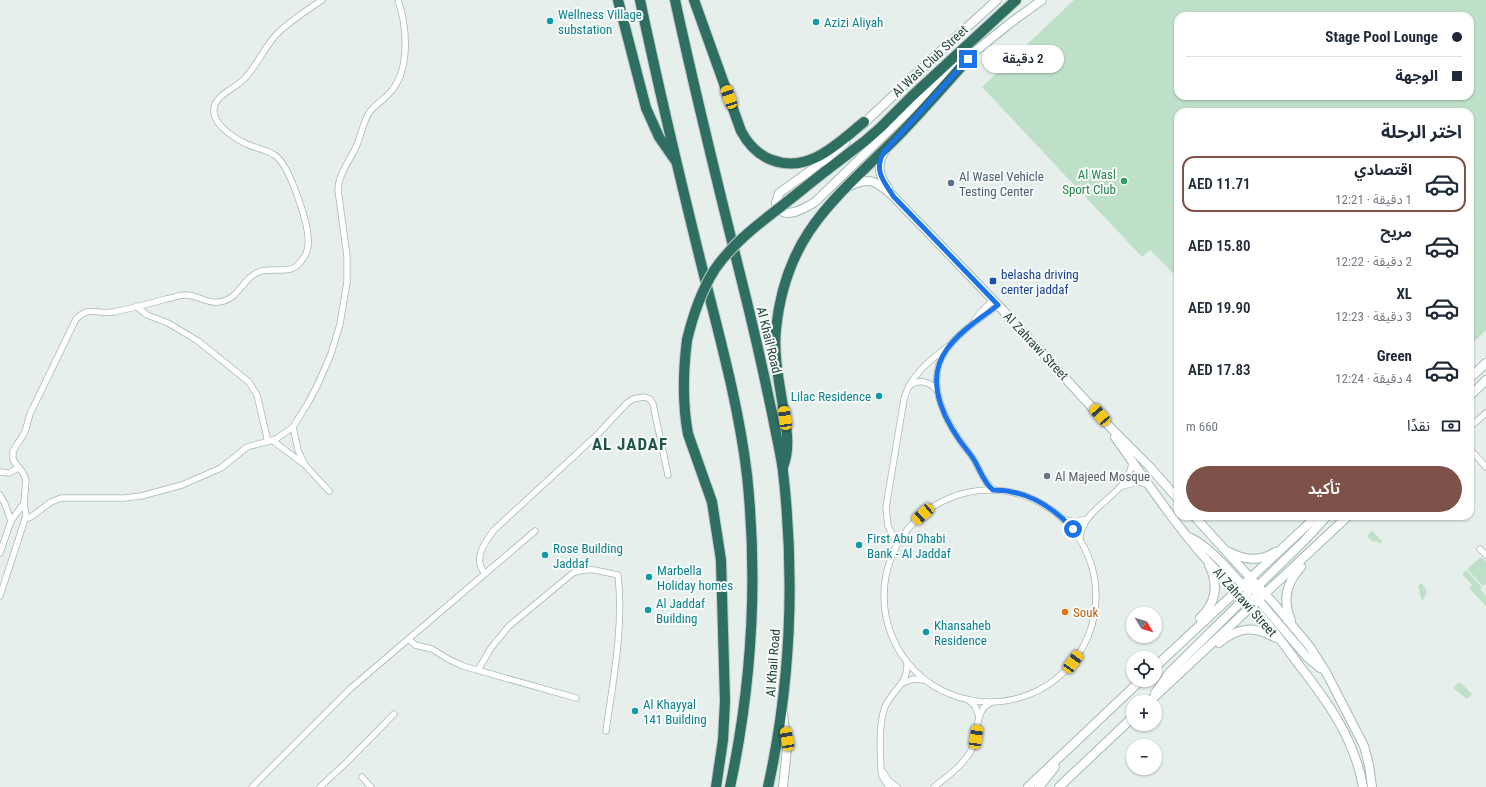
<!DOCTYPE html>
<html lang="ar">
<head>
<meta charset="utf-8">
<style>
	body { margin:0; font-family:"Roboto Condensed","Noto Sans Arabic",sans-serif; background:#f2f2f3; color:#1f2937; direction:rtl; height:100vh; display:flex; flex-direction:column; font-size:15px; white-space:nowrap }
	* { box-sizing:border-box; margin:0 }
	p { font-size:13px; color:#747a83 }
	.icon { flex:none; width:22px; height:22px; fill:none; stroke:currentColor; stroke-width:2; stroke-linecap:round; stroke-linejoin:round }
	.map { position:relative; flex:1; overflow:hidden; direction:ltr }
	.details { position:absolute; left:1174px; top:108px; width:300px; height:412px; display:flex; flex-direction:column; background:#fff; border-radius:12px; box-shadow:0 1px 3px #0004; direction:rtl }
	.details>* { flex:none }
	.banner { position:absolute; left:1174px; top:12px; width:300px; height:88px; border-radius:12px; box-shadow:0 1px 3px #0004; direction:rtl; display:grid; align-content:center; height:88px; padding:0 12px; background:#fff }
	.needle { width:26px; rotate:128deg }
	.fabs { position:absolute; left:1126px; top:607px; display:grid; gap:8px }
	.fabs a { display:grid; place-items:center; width:36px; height:36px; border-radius:50%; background:#fff; box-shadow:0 1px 3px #0004; font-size:20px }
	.end { position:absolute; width:18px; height:18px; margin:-9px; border:5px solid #1a73e8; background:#fff; box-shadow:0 0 0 2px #fff }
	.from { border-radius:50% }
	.bubble { position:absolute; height:28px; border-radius:14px; background:#fff; box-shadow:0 1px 3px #0004; font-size:13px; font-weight:600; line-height:28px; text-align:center; direction:rtl }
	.car { position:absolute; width:12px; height:24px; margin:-12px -6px; border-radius:5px; box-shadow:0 0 3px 1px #0007; background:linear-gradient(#f5c518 24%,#345 0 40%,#f5c518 0 76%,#345 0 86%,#f5c518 0) }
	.banner b { display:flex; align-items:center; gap:14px; height:38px; font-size:15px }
	.banner b+b { border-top:1px solid #e0e1e3 }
	.banner i { width:10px; height:10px; background:#1f2937 }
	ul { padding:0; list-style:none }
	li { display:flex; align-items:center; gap:12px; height:56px; margin:0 8px 6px; padding:0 4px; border:2px solid transparent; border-radius:12px }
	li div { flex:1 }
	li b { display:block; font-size:15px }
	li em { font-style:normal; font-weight:600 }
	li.current { border-color:#7f5249 }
	li>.icon { width:36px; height:36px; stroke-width:1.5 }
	h2 { padding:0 12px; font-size:18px; line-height:48px }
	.pay { display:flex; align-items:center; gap:10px; height:44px; padding:0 12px; font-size:15px }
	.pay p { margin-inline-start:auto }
	.action { display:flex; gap:8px; margin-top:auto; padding:8px 12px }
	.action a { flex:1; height:46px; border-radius:24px; background:#7f5249; color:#fff; font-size:16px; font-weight:600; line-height:46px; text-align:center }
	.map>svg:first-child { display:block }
	.green { fill:#bfe0c8; fill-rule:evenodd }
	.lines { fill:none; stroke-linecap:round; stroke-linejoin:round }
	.street-casing { stroke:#a8b8b2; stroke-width:7 }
	.secondary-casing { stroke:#a4bbb3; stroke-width:10 }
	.highway-casing { stroke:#c2cac8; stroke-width:12 }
	.street { stroke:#fff; stroke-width:5.5 }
	.secondary { stroke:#fff; stroke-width:8 }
	.highway { stroke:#2f6f62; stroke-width:10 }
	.highway-bridge-casing { stroke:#c2cac8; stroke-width:12; stroke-linecap:butt }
	.highway-bridge { stroke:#2f6f62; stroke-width:10 }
	.route { stroke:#1a73e8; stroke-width:5 }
	.culture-dot { fill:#0f9aa8; stroke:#f7fbf9; stroke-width:1.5 }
	.leisure-dot { fill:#2e9e5b; stroke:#f7fbf9; stroke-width:1.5 }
	.service-dot { fill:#5c6f8a; stroke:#f7fbf9; stroke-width:1.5 }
	.transit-dot { fill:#1a4fb4; stroke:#f7fbf9; stroke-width:1.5 }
	.worship-dot { fill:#6b7280; stroke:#f7fbf9; stroke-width:1.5 }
	.food-dot { fill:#e8710a; stroke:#f7fbf9; stroke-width:1.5 }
	.labels { text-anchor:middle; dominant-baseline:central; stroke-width:4; stroke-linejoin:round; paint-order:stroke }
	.culture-label { font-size:13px; fill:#0d838f; stroke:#f7fbf9; text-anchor:start }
	.street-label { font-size:13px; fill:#24423a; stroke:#f7fbf9 }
	.leisure-label { font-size:13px; fill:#27864d; stroke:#f7fbf9; text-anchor:end }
	.service-label { font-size:13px; fill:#4e5e75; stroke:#f7fbf9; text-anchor:start }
	.transit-label { font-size:13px; fill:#164399; stroke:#f7fbf9; text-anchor:start }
	.worship-label { font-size:13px; fill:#5b616d; stroke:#f7fbf9; text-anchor:start }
	.food-label { font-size:13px; fill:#c56008; stroke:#f7fbf9; text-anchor:start }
	.district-label { font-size:17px; font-weight:bold; letter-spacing:1px; fill:#1f5548; stroke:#f7fbf9 }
</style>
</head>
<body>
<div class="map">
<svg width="1486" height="787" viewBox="0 0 1486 787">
	<rect width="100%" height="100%" fill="#e6efeb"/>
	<g class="green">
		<path d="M 1074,0 L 1486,0 L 1486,330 L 1470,346 L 1470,112 L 1178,112 L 1178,278 L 1150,250 L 1142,257 L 982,87 ZM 1178,16 L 1470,16 L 1470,96 L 1178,96 Z"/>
		<path d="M 1372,531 L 1382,541 L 1380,544 L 1377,541 L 1373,542 L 1367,536 Z"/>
		<path d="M 1481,557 L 1486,561 L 1486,584 L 1483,586 L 1467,569 Z"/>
		<path d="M 1466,570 L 1482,587 L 1480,589 L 1486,596 L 1486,606 L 1469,588 L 1472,585 L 1462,574 Z"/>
		<path d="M 1421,583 C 1428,589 1428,593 1422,601 L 1418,586 Z"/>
		<path d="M 1458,683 L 1461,683 L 1472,694 L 1467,699 L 1453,688 Z"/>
	</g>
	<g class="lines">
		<g class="street-casing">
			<g id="street">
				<path d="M 136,306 L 147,315 L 168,323 L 198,341 L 249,382 L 257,395 L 268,442"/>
				<path d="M 975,320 L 981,312 L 993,300"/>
				<path d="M 909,386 C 918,379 929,381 937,390"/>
				<path d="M 293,427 L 298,450 L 304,463"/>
				<path d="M 1470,427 L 1486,413"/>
				<path d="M 273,441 L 305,465 L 329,491"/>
				<path d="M 1470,449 L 1486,467"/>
				<path d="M 0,472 L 9,473 L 18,468"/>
				<path d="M 1123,486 L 1137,482 L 1147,484"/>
				<path d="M 993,489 C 982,481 979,465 970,454 C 947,425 922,383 947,349 C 960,331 981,318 998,305"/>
				<circle cx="990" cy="596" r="106"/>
				<path d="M 0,495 L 5,504 L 11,521"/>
				<path d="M 25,519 L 31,517 L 51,502 L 61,498 L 124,498 L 141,496 L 182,485 L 221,468 L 247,447 L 276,439 L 293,427 L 308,403 L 318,384 L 331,354 L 340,324 L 347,282 L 347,256 L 338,190 C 338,177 348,162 354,151 C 361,139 362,124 369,113 C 375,104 386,99 393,89 C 410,66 407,26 398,0"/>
				<path d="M 1066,520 L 1076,522 L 1086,519"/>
				<path d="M 1080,538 C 1083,504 1131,496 1132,460"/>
				<path d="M 897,544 L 888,526 L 886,507 L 904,399 C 910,376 929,361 947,347"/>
				<path d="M 1480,549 L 1486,555"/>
				<path d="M 0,553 L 11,521 L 24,503"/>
				<path d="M 485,573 C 472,560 485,542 494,530 L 598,434 L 627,403 L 633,399 L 644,397 L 650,399 L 653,404 L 668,475"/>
				<path d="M 0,596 L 26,516 L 24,503 L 26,480 L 23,473 L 13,460 L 13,451 L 25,432 L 30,414 L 76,319 C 90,305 97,315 113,312 C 130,309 148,304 166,299 C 172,298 179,295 186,295 C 198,295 207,304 218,302 C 239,301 242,277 261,271 C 275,267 292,276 302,260 C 307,254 309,245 308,237 C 307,220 290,168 277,157 C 269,150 258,149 249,145 C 237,140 216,127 214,113 C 212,95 234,90 244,79 C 259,64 265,44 280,31 C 293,19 307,10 322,0"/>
				<path d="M 409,639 L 415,645 L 432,649 L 448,659 L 463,666 L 576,698"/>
				<path d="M 478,670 L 491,648 L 509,626 L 573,573 C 588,566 602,572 618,575 C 624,627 613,680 606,731"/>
				<path d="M 903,683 L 913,679 L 923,680"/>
				<path d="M 969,701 L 975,706 L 979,717"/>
				<path d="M 884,773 L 889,781 L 897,787"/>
				<path d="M 362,777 L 371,787"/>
				<path d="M 252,787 L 351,688 L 535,531"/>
				<path d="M 320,787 L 347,762 L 394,714"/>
				<path d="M 889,787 L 882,776 L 881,769 C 880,753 879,722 885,707 C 892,690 908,684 907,664"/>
				<path d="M 934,787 C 948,776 965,764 973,747 C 979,733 974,711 990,703"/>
			</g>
		</g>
		<g class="secondary-casing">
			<g id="secondary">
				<path d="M 861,126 L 933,58 L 997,0"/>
				<path d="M 845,143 L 824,161 L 779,193 L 776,203 C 781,222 804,209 815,202 L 945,76 L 1009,24 L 1042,0"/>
				<path d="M 885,151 C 876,164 879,176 888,188"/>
				<path d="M 850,186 C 871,175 878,183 894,197 L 998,305 L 1110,427 L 1149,466 L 1178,499"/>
				<path d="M 1470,378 L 1486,363"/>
				<path d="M 1470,396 L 1486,380"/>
				<path d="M 1115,437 C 1144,478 1172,520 1205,558 C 1223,578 1242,596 1260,615 C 1274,631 1287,648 1299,665 C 1328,702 1355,740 1363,787"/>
				<path d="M 1194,516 L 1276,606 L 1310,647 L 1327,674 L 1364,746 L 1369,765 L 1372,787"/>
				<path d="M 1191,538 C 1214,550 1229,572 1247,589"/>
				<path d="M 1229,552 C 1244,560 1260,562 1275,552"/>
				<path d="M 1256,591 L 1261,583 L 1305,540 L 1327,516"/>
				<path d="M 1254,598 L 1261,603 L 1307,657 L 1320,668"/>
				<path d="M 1200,618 C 1216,603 1219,585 1209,565"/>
				<path d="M 1291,620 C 1282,600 1286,583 1301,567"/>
				<path d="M 1219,643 C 1238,627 1254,625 1276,638"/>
				<path d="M 1155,667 L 1317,516"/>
				<path d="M 1155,693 L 1169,673 L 1244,599 L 1249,591 L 1251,579"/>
				<path d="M 1149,702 L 1348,516"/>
				<path d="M 783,787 L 787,748 L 783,714"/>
				<path d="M 1028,787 L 1141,680"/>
				<path d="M 1039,787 L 1055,767"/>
				<path d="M 1059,787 L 1133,717"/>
			</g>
		</g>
		<g class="highway-casing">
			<g id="highway">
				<path d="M 618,0 L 646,108 L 659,137 L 675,160"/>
				<path d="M 640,0 C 658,85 678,170 699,255 C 717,328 738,400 747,475 C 758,579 752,684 730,787"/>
				<path d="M 675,0 C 696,97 720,194 744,290 C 755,334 765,379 774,423 C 777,439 781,455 783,471 C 795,577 791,683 768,787"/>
				<path d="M 694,0 L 741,131 C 748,144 758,155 772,160 C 809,174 838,143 864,122"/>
				<path d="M 827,170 L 865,141 L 880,128 L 912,96 L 1016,0"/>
				<path d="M 687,340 C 683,372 682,402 688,434 L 712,502 L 721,560 L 725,701 L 723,740 L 716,787"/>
				<path d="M 783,467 C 790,449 787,431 784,413 C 780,386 773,356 776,329 C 786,231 838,197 901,133 C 924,109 946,84 968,59"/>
			</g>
		</g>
		<use href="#street" class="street"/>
		<use href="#secondary" class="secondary"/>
		<use href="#highway" class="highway"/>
		<g class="highway-bridge-casing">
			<path id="highway-bridge" d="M 687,340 C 693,315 701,291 715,269 C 731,246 752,229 774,212 C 792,198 809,184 827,170"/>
		</g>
		<use href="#highway-bridge" class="highway-bridge"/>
	</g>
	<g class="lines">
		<path class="route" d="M 968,59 L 884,152 C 873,170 884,182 894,197 L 998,305 C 981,318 960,331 947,349 C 922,383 947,426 970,454 C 979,465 982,481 993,490 C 1025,490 1052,506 1073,529"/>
	</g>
	<g class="culture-dot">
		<circle cx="550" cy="21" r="4"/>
		<circle cx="816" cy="22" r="4"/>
		<circle cx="879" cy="396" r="4"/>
		<circle cx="859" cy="545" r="4"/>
		<circle cx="545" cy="555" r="4"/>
		<circle cx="649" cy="577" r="4"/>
		<circle cx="648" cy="610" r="4"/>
		<circle cx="926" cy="632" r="4"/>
		<circle cx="635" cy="711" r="4"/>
	</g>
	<circle class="leisure-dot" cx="1124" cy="181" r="4"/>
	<circle class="service-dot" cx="951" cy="183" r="4"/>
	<rect class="transit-dot" x="989" y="277" width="8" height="8" rx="2"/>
	<circle class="worship-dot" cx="1047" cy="476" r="4"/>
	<circle class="food-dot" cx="1065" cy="612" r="4"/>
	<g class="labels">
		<g class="culture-label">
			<text x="558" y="14">Wellness Village<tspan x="558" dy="15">substation</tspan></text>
			<text x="824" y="22">Azizi Aliyah</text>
			<text x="871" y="396" text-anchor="end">Lilac Residence</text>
			<text x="867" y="538">First Abu Dhabi<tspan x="867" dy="15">Bank - Al Jaddaf</tspan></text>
			<text x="553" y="548">Rose Building<tspan x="553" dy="15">Jaddaf</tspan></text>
			<text x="657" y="570">Marbella<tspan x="657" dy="15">Holiday homes</tspan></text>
			<text x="656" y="603">Al Jaddaf<tspan x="656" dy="15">Building</tspan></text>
			<text x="934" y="625">Khansaheb<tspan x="934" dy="15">Residence</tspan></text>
			<text x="643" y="704">Al Khayyal<tspan x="643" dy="15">141 Building</tspan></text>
		</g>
		<g class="street-label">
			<text transform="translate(930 61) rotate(-43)">Al Wasl Club Street</text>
			<text transform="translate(769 340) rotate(76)">Al Khail Road</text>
			<text transform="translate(1036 346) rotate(47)">Al Zahrawi Street</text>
			<text transform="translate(1245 602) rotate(48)">Al Zahrawi Street</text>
			<text transform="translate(773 663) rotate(-86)">Al Khail Road</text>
		</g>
		<g class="leisure-label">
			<text x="1116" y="174">Al Wasl<tspan x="1116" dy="15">Sport Club</tspan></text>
		</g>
		<g class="service-label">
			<text x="959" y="176">Al Wasel Vehicle<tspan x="959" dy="15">Testing Center</tspan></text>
		</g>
		<g class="transit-label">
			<text x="1001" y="274">belasha driving<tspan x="1001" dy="15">center jaddaf</tspan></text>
		</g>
		<g class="worship-label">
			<text x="1055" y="476">Al Majeed Mosque</text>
		</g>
		<g class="food-label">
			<text x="1073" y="612">Souk</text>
		</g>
		<g class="district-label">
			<text x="630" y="444">AL JADAF</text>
		</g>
	</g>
</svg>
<div class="fabs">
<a><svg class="needle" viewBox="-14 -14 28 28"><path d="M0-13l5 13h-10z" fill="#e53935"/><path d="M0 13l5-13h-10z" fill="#747a83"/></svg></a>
<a><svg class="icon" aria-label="locate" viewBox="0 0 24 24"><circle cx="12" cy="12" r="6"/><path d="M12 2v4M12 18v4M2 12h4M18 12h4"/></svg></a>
<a>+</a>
<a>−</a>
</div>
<i class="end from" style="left:1073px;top:529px"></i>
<i class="end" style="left:968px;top:59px"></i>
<div class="bubble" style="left:982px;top:45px;width:82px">2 دقيقة</div>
<i class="car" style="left:729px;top:97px;rotate:341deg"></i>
<i class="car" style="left:1100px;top:415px;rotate:319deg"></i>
<i class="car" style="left:785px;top:418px;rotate:352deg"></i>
<i class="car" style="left:923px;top:514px;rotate:228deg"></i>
<i class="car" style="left:1073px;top:662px;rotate:36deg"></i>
<i class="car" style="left:976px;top:737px;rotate:8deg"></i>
<i class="car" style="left:787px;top:739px;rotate:350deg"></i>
<div class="banner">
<b><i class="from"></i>Stage Pool Lounge</b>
<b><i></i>الوجهة</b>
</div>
<section class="details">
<h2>اختر الرحلة</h2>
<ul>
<li class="current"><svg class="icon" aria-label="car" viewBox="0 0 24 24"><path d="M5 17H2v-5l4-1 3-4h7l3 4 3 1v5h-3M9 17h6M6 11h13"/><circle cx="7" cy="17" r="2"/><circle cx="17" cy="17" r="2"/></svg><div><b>اقتصادي</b><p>1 دقيقة · 12:21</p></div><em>AED 11.71</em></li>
<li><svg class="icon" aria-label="car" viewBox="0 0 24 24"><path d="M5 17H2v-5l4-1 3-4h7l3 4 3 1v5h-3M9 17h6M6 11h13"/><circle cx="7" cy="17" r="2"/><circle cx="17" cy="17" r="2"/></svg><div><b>مريح</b><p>2 دقيقة · 12:22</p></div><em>AED 15.80</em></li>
<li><svg class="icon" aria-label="car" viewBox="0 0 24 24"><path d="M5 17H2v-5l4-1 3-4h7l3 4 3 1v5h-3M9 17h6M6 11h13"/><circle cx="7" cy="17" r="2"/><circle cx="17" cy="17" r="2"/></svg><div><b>XL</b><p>3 دقيقة · 12:23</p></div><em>AED 19.90</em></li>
<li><svg class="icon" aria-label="car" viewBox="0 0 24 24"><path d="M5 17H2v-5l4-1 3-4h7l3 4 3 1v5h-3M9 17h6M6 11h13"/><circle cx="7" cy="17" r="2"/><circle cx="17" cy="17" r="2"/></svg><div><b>Green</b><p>4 دقيقة · 12:24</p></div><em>AED 17.83</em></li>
</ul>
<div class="pay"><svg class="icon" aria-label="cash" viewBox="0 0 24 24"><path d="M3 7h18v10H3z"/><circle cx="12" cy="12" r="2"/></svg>نقدًا<p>660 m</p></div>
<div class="action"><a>تأكيد</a></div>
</section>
</div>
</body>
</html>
